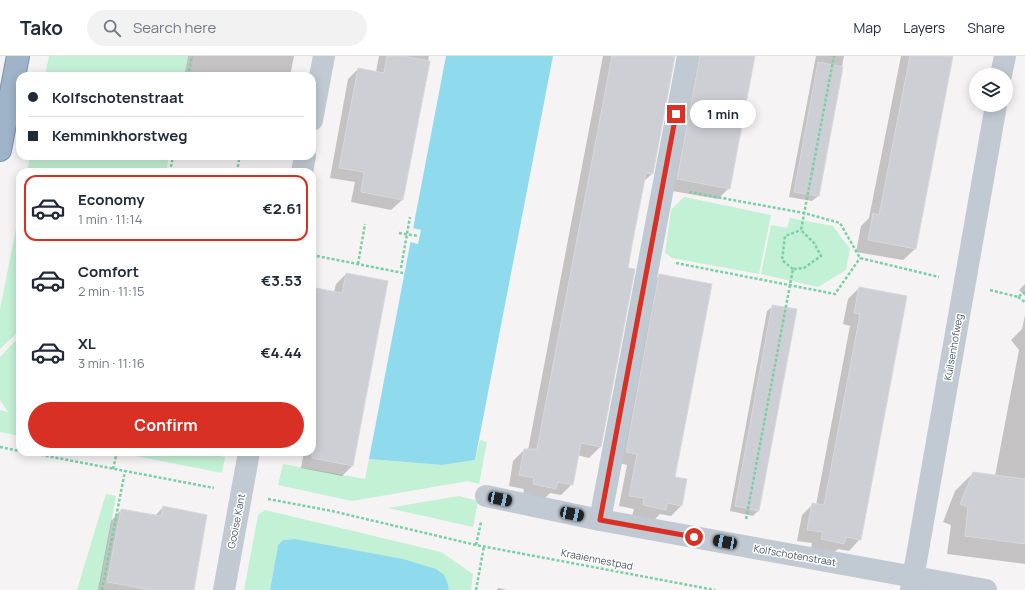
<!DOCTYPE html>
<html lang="en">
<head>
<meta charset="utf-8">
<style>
	body { margin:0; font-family:Manrope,sans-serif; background:#f2f2f3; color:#1f2937; height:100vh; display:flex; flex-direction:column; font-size:15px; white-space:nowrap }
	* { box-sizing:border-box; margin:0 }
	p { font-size:13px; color:#747a83 }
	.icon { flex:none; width:22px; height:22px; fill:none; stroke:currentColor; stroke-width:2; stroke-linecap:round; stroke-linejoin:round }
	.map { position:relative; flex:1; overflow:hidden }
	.sheet { position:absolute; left:16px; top:112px; width:300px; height:288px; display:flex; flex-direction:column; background:#fff; border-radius:12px; box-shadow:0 2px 10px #0003 }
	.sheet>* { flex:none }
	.guide { position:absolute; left:16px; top:16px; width:300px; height:88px; border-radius:12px; box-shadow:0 2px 10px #0003; display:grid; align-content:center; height:88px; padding:0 12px; background:#fff }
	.controls { position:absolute; left:969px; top:12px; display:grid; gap:8px }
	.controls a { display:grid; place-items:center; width:44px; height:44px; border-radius:50%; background:#fff; box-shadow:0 2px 10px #0003; font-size:20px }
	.end { position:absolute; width:18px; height:18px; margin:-9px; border:5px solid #d93025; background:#fff; box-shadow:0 0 0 2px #fff }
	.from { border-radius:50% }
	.bubble { position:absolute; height:28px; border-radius:14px; background:#fff; box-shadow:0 2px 10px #0003; font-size:13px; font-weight:700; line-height:28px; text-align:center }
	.car { position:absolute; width:12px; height:24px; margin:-12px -6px; border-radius:5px; box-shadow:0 0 3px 1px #0007; background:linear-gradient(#222 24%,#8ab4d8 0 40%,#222 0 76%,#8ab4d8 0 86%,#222 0) }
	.guide b { display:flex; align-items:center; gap:14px; height:38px; font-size:15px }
	.guide b+b { border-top:1px solid #e0e1e3 }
	.guide i { width:10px; height:10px; background:#1f2937 }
	ul { padding:7px 0 0; list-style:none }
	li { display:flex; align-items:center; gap:12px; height:66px; margin:0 8px 6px; padding:0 4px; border:2px solid transparent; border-radius:12px }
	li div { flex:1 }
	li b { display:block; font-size:15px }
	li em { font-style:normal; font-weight:700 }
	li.current { border-color:#d93025 }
	li>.icon { width:36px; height:36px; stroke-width:1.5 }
	.cta { display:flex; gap:8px; margin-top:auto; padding:8px 12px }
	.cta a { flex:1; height:46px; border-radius:24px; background:#d93025; color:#fff; font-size:16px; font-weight:700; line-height:46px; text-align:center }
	header { display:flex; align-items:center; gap:24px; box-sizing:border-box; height:56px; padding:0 20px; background:#fff; border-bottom:1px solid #e0e1e3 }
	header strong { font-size:19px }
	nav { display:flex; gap:22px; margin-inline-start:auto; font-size:14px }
	.search { width:280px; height:36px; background:#f2f2f3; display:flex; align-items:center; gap:10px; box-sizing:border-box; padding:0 14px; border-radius:22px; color:#747a83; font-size:15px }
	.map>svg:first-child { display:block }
	.green { fill:#c3f1d5 }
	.water { fill:#90daee }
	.pier { fill:#f5f3f3 }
	.shadow { fill:#0003 }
	.building { fill:#cdcfd5; stroke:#d7d9de }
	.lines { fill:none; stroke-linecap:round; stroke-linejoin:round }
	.trunk-casing { stroke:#7690ad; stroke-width:24 }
	.path { stroke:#7ad0a6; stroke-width:2.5; stroke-dasharray:3 2; stroke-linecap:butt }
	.minor { stroke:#c1cad2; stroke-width:22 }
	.trunk { stroke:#9fb4c9; stroke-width:22 }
	.route { stroke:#d93025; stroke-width:5 }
	.labels { text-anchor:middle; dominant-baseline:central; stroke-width:3; stroke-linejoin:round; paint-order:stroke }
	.street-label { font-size:10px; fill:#4a5661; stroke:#fff }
</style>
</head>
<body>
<header>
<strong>Tako</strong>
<div class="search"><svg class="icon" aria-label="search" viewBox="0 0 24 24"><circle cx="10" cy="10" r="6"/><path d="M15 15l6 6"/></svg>Search here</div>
<nav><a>Map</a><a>Layers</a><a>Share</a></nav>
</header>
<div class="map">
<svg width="1025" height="534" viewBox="0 0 1025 534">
	<rect width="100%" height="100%" fill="#f5f3f3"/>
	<g class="green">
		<path d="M 49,0 L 188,0 L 184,20 L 45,20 Z"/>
		<path d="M 30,100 L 169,100 L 166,116 L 27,116 Z"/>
		<path d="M 684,141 L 771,159 L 759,218 L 672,202 L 665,197 L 671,154 Z"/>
		<path d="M 20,152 L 20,274 L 0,293 L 0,254 Z"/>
		<path d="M 790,162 L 833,170 L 850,193 L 846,214 L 818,231 L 761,218 L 771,169 L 787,172 Z"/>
		<path d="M 20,280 L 20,380 L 0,376 L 0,354 L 8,356 L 0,344 L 0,301 Z"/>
		<path d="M 480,384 L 487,386 L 479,428 L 468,425 L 352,445 L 278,429 L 283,408 L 365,423 L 369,403 L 442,409 L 475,404 Z"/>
		<path d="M 131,396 L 217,396 L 216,399 L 225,401 L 222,417 L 131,399 Z"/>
		<path d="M 106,438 L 116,440 L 99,534 L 77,534 Z"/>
		<path d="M 459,440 L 478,445 L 473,471 L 388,452 Z"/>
		<path d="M 265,454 L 441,496 L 473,518 L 471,534 L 449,534 L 448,528 L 295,483 L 283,484 L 278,489 L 270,534 L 244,534 L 258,459 Z"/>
	</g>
	<g class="water">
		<path d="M 446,0 L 553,0 L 475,404 L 442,409 L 369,403 Z"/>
		<path d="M 295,483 L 403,503 L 436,513 L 444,519 L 448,528 L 449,534 L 270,534 L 278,489 L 283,484 Z"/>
	</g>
	<path class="pier" d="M 413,160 L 415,160 L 413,172 L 421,174 L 418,188 L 410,186 L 404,214 L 403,214 Z"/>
	<g class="shadow">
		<path d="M 188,0 L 294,0 L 290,20 L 184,20 Z"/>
		<path d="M 379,0 L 429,0 L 402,144 L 391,154 L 351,146 L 355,126 L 330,122 L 348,23 L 358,13 L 376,16 Z"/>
		<path d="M 603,0 L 674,0 L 652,118 L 643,126 L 631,189 L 600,391 L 589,402 L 577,399 L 572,428 L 561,439 L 550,437 L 544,443 L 523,439 L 524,433 L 509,430 L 513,405 L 524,394 L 528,394 Z"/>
		<path d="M 682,0 L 754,0 L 729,132 L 718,143 L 667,134 Z"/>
		<path d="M 816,0 L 844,0 L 818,140 L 812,145 L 789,141 Z"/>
		<path d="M 901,0 L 952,0 L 915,193 L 903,204 L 856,196 L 861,170 L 869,162 Z"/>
		<path d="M 346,218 L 352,410 L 342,420 L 301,412 L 304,396 L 312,396 L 312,237 L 316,233 L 334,236 L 336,228 Z"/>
		<path d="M 660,219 L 674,422 L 681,450 L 671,460 L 660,458 L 654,464 L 632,460 L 634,453 L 619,450 L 627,409 L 615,406 L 649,230 Z"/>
		<path d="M 1025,228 L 1025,240 L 1019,234 Z"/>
		<path d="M 859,232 L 906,241 L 860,483 L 849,495 L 838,493 L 832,498 L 811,494 L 812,487 L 797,485 L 802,459 L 813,448 L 816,449 L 850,270 L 843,268 L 848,243 Z"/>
		<path d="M 773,250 L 758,455 L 753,460 L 730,455 L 767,255 Z"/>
		<path d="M 1025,259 L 1025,508 L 947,498 L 951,469 L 943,466 L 955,435 L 973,417 L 995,420 L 1019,294 L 1011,284 L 1022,273 Z"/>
		<path d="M 163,451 L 192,534 L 98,534 L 111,465 L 121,454 L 155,460 Z"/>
		<path d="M 498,532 L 508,534 L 497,534 Z"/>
	</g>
	<g class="building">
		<path d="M 387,0 L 402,0 L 430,5 L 403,144 L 361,136 L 364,116 L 339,112 L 358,12 L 384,17 Z"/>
		<path d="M 612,0 L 675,0 L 653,118 L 646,117 L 632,189 L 628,212 L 635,213 L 601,391 L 581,387 L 573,429 L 558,426 L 556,433 L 533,428 L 534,422 L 519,419 L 524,393 L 537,393 Z"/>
		<path d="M 700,0 L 755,0 L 730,133 L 677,123 Z"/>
		<path d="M 910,0 L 953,0 L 916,193 L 868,184 L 873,157 L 879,159 Z"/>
		<path d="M 818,6 L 843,11 L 819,140 L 794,136 Z"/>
		<path d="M 346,217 L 388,225 L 353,410 L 312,402 L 312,255 L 316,232 L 342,237 Z"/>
		<path d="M 659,218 L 712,228 L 675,421 L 687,423 L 682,450 L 667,447 L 666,454 L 643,449 L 644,442 L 629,440 L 637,398 L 626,396 Z"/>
		<path d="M 859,231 L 907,240 L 861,484 L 846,481 L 844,488 L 821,483 L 823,476 L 807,474 L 812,447 L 824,449 L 860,258 L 854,257 Z"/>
		<path d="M 772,249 L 797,253 L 759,455 L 735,450 Z"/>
		<path d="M 973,416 L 1025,423 L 1025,488 L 965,480 L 968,451 L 960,448 Z"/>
		<path d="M 163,450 L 207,459 L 194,534 L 152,534 L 107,526 L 121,453 L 161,460 Z"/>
	</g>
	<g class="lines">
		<g class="trunk-casing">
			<path id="trunk" d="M 0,94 L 18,0"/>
		</g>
		<g class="path">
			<path d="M 188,20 L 192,0"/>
			<path d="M 170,116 L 173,100"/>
			<path d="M 237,116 L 239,104"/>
			<path d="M 689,136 L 804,157 L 840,167 L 860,202 L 939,221"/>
			<path d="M 399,177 L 418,180"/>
			<path d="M 312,199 L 403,217"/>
			<path d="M 676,207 L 835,238 L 860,202"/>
			<path d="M 358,208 L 365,168"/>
			<path d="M 401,212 L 410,161"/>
			<path d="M 793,213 L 782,204 L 785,180 L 801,174"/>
			<path d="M 990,234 L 1018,241 L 1025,236"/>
			<path d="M 1018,241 L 1025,246"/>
			<path d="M 0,391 L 20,395"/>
			<path d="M 26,396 L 214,432"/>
			<path d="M 113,413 L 117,396"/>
			<path d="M 268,443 L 332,455 L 476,489 L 715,534"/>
			<path d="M 746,463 L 793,213 L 804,212 L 821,200 L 814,187 L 801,174 L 834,0"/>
			<path d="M 476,489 L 481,466"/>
			<path d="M 102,534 L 125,415"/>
			<path d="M 476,534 L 484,490"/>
		</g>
		<g class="minor">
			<path d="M 1001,19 L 1005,0"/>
			<path d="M 312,64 L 324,0"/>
			<path d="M 302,116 L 305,100"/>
			<path d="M 486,440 L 600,464 L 986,534"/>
			<path d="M 600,464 L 688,0"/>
			<path d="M 224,534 L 249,396"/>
			<path d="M 911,534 L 996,49"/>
		</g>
		<use href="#trunk" class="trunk"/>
	</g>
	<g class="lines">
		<path class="route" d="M 676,58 L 600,464 L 694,481"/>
	</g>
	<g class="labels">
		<g class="street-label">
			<text transform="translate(953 291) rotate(-80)">Kuilsenhofweg</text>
			<text transform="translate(236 465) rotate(-79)">Gooise Kant</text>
			<text transform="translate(795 499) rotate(10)">Kolfschotenstraat</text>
			<text transform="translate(597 503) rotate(11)">Kraaiennestpad</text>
		</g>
	</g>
</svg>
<div class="controls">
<a><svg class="icon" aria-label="layers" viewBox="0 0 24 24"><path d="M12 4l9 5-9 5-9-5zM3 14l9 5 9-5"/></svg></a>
</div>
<i class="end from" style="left:694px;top:481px"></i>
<i class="end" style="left:676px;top:58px"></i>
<div class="bubble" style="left:690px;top:44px;width:66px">1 min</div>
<i class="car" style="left:500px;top:443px;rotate:102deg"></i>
<i class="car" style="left:572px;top:458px;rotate:102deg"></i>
<i class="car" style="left:725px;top:486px;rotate:281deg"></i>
<div class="guide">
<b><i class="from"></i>Kolfschotenstraat</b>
<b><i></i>Kemminkhorstweg</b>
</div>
<section class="sheet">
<ul>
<li class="current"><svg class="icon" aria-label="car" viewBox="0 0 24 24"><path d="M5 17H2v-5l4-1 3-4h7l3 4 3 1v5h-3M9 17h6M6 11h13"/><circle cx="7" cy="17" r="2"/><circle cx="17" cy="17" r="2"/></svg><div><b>Economy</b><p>1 min · 11:14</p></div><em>€2.61</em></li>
<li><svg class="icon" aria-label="car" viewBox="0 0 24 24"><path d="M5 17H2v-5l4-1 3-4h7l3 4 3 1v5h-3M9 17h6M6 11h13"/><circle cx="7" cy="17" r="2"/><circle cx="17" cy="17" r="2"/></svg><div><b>Comfort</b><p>2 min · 11:15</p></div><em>€3.53</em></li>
<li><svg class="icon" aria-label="car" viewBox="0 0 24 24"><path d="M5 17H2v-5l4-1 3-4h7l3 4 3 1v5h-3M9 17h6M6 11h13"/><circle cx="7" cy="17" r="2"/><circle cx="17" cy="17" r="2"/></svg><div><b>XL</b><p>3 min · 11:16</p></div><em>€4.44</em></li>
</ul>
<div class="cta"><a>Confirm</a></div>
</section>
</div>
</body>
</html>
